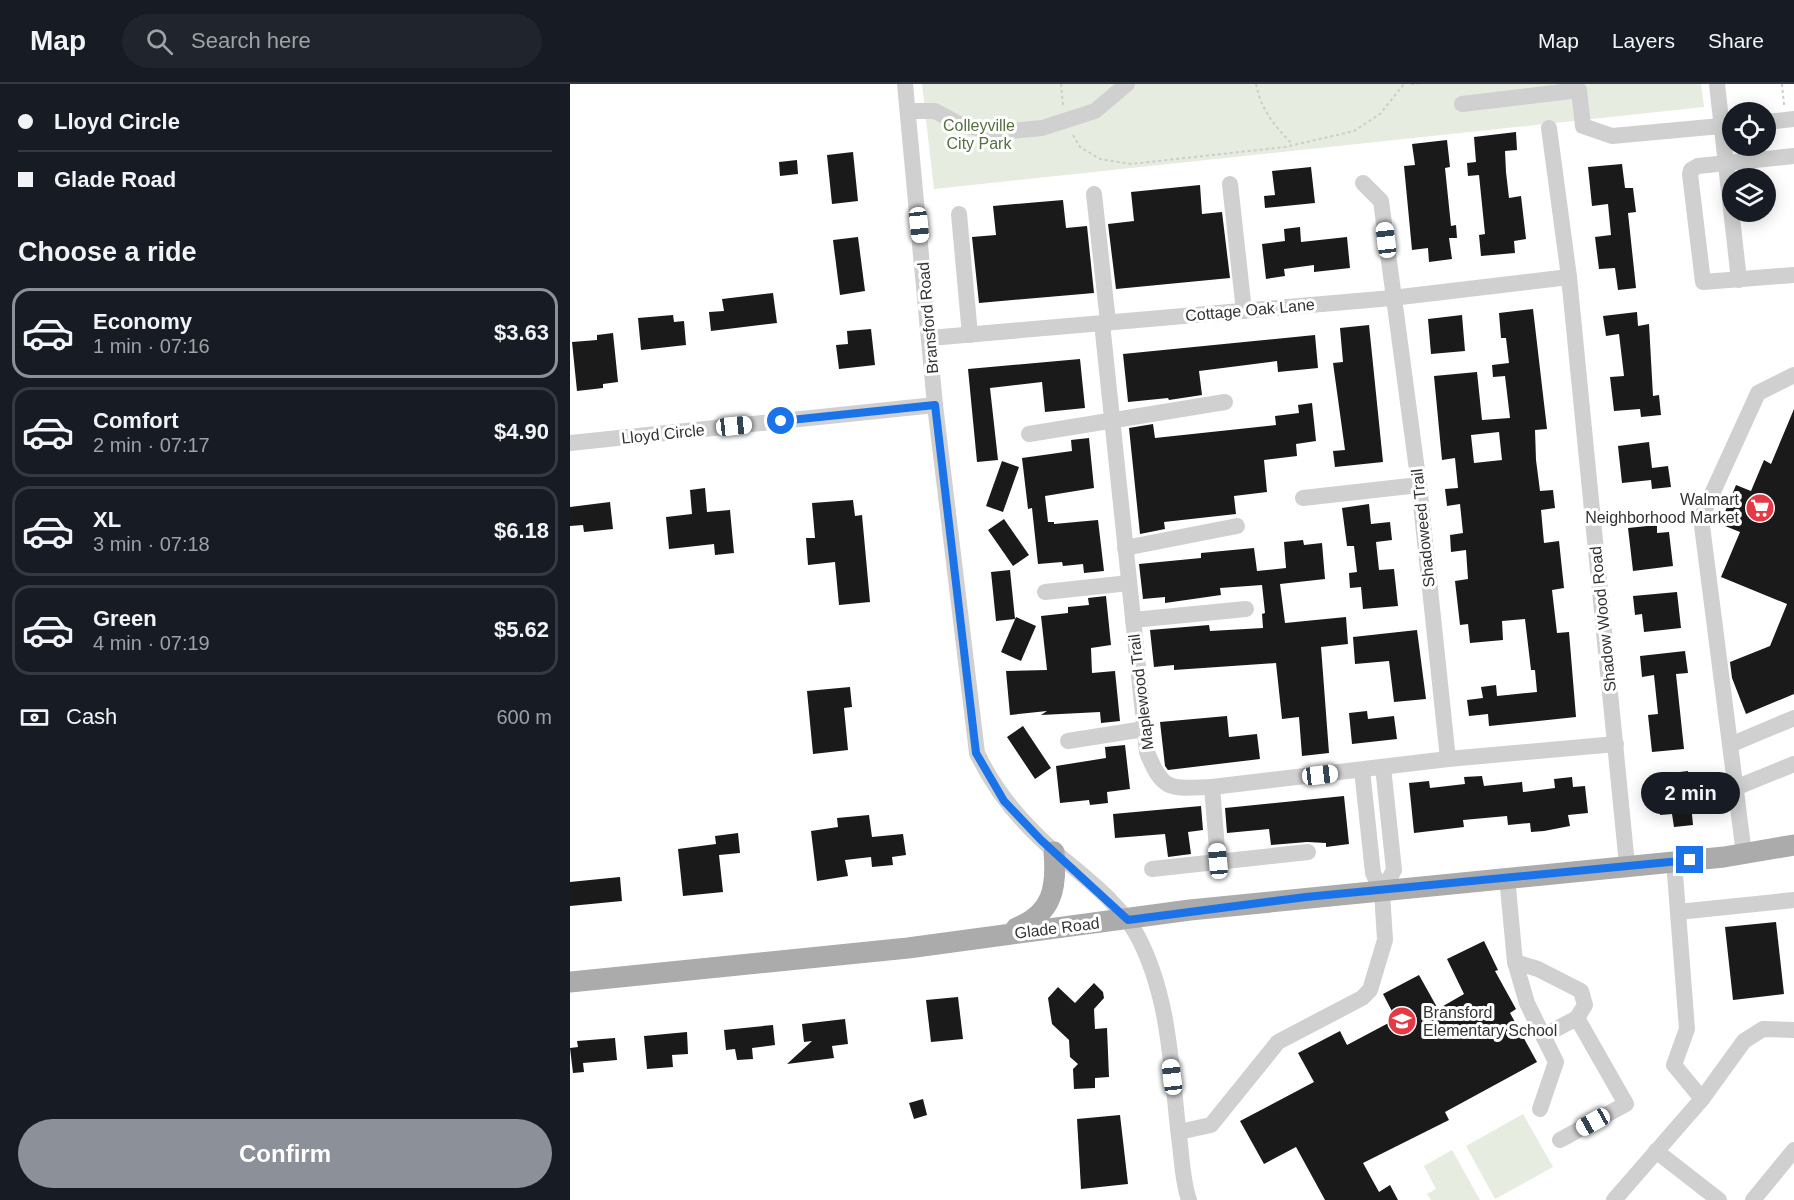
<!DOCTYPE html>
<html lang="en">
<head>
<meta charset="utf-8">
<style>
	body { margin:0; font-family:Helvetica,sans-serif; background:#20242c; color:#f1f3f6; height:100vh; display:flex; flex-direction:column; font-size:22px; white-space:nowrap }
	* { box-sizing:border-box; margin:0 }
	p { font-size:20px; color:#9ea1a6 }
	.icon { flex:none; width:33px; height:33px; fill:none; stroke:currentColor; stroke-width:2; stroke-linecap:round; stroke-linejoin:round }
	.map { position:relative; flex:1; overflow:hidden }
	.side { display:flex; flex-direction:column; background:#171b24; width:570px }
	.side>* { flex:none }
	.banner { display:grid; align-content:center; height:132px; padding:0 18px; background:#171b24 }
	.tools { position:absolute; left:1152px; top:18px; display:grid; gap:12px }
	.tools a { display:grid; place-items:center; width:54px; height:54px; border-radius:50%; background:#171b24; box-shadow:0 3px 15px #0003; font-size:30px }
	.end { position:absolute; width:27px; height:27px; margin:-14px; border:8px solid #1a73e8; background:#fff; box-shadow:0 0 0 3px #fff }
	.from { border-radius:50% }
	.bubble { position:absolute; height:42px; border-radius:21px; background:#171b24; box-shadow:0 3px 15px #0003; font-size:20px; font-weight:800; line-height:42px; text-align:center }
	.car { position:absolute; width:18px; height:36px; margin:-18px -9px; border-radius:8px; box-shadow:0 0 4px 2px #0007; background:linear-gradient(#fff 24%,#345 0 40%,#fff 0 76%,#345 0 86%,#fff 0) }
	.banner b { display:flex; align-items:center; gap:21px; height:57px; font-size:22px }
	.banner b+b { border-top:2px solid #363941 }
	.banner i { width:15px; height:15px; background:#f1f3f6 }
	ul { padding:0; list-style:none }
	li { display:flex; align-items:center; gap:18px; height:90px; margin:0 12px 9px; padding:0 6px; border:3px solid #363941; border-radius:18px }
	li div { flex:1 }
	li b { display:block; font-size:22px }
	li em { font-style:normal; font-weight:800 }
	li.active { border-color:#8c9099 }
	li>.icon { width:54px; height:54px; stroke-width:1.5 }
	h2 { padding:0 18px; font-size:27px; line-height:72px }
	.pay { display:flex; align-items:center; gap:15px; height:66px; padding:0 18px; font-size:22px }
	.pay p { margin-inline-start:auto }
	.button { display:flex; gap:12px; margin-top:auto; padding:12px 18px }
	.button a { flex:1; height:69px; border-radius:36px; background:#8c9099; color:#fff; font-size:24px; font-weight:800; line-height:69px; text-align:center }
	header { display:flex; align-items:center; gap:36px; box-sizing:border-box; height:84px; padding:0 30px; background:#171b24; border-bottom:2px solid #363941 }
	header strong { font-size:28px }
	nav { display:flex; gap:33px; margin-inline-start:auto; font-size:21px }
	.search { width:420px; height:54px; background:#20242c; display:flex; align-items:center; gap:15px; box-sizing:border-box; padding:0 21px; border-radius:33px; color:#9ea1a6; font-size:22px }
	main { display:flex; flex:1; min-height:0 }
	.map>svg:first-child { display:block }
	.green { fill:#e6ecdf }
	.building { fill:#1a1a1a; fill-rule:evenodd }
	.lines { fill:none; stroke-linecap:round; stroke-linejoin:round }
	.path { stroke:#cdcdcd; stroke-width:2; stroke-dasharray:3 3; stroke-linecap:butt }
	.minor { stroke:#d0d0d0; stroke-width:16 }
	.major { stroke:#ababab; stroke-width:21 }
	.route { stroke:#1a73e8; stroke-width:8 }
	.labels { text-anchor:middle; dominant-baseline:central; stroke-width:6; stroke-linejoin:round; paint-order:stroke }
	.park-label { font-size:16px; fill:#56703f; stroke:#fff }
	.street-label { font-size:16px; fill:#333; stroke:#fff }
	.poi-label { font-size:16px; fill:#333; stroke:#fff; text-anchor:end }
</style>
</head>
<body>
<header>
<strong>Map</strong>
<div class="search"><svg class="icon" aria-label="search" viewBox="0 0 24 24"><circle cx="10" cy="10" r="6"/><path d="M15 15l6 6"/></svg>Search here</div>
<nav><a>Map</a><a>Layers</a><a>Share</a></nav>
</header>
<main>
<section class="side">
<div class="banner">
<b><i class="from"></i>Lloyd Circle</b>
<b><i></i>Glade Road</b>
</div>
<h2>Choose a ride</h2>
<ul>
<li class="active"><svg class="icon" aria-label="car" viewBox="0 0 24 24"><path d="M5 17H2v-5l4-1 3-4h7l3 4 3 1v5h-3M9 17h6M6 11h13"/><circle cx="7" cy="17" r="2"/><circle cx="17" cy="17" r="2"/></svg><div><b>Economy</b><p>1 min · 07:16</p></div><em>$3.63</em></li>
<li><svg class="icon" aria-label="car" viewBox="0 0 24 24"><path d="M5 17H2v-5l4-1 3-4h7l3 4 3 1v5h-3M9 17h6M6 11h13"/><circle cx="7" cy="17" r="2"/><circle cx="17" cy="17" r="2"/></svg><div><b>Comfort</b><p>2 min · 07:17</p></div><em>$4.90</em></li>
<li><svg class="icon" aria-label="car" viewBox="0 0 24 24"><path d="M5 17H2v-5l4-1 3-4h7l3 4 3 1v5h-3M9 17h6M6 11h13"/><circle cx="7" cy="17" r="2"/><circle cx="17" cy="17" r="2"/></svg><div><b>XL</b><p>3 min · 07:18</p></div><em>$6.18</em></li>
<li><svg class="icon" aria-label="car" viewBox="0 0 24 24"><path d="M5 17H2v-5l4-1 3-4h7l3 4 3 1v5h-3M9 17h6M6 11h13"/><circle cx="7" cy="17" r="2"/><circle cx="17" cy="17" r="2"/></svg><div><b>Green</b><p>4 min · 07:19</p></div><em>$5.62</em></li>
</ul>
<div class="pay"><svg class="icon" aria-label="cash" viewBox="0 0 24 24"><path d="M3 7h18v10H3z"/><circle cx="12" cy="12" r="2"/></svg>Cash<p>600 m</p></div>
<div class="button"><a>Confirm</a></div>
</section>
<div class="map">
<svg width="1224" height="1116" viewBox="0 0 1224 1116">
	<rect width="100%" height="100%" fill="#fff"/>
	<g class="green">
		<path d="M 352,0 L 1131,0 L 1134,23 L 364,105 Z"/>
		<path d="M 953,1030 L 983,1083 L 925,1115 L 896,1062 Z"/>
		<path d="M 882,1066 L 910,1116 L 861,1116 L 857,1110 L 866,1105 L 854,1082 Z"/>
	</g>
	<g class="building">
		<path d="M 946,48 L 947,66 L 935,67 L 936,88 L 939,114 L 951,112 L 956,155 L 944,157 L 945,169 L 911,172 L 909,151 L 915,150 L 909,91 L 898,92 L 897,79 L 906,78 L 904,53 Z"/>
		<path d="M 877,56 L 880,83 L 875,84 L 881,142 L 886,141 L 887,154 L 879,154 L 882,175 L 859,178 L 858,164 L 842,166 L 834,82 L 845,81 L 842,60 Z"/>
		<path d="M 283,68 L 288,117 L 262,120 L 257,71 Z"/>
		<path d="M 227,76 L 228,90 L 210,92 L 209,78 Z"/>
		<path d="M 1052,80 L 1055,104 L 1063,104 L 1066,128 L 1058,129 L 1066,204 L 1048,206 L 1045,184 L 1029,185 L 1025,153 L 1041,151 L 1038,120 L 1022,122 L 1018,83 Z"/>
		<path d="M 741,83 L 745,119 L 695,124 L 694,112 L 705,111 L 702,87 Z"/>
		<path d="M 630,101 L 632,130 L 652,128 L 660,194 L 546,205 L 538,140 L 564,137 L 561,108 Z"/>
		<path d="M 493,116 L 496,144 L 517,142 L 524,209 L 409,219 L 402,153 L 426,151 L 423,122 Z"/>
		<path d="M 730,143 L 731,158 L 777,153 L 780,184 L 744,188 L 744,181 L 714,185 L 715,192 L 696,195 L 692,160 L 715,157 L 714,145 Z"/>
		<path d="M 288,153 L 295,207 L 270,211 L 263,156 Z"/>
		<path d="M 203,209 L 207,239 L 141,247 L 139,228 L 154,227 L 152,215 Z"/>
		<path d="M 963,225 L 977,345 L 965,346 L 966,376 L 970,407 L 983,406 L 985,424 L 971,426 L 974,459 L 989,457 L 994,504 L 982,506 L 987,549 L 999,548 L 1006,633 L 919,642 L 918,630 L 899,632 L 897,616 L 913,614 L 911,603 L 926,601 L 927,612 L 967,608 L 965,586 L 961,586 L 955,535 L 932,537 L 933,556 L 900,559 L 898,540 L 890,541 L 885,497 L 898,495 L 896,466 L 881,468 L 880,451 L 893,449 L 890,420 L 877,422 L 875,405 L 888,404 L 885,374 L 872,376 L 864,292 L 907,288 L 912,336 L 940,334 L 935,292 L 923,293 L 922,281 L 939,279 L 936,254 L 931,254 L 929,229 ZM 929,348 L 932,376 L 904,379 L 901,351 Z"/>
		<path d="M 1067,228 L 1068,242 L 1079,240 L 1083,312 L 1089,311 L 1091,331 L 1071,333 L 1070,325 L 1044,327 L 1040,293 L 1054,292 L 1049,250 L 1036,252 L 1033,232 Z"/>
		<path d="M 103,231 L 104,238 L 114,237 L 116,261 L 71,266 L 68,234 Z"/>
		<path d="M 892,231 L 895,267 L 861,270 L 858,235 Z"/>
		<path d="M 799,241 L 813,378 L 765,383 L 763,367 L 775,366 L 763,279 L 773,278 L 770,244 Z"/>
		<path d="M 301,245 L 305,281 L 269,285 L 266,261 L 278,260 L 277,247 Z"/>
		<path d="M 43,249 L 48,298 L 33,300 L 33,304 L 7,307 L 2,258 L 27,256 L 27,251 Z"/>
		<path d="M 745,251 L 748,284 L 708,288 L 707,277 L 629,287 L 632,311 L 599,316 L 598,314 L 558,318 L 553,270 Z"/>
		<path d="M 510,275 L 515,324 L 475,328 L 472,298 L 420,304 L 428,376 L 407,378 L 398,285 Z"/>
		<path d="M 742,319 L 746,357 L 726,360 L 727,372 L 694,376 L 697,408 L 664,412 L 666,430 L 594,438 L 595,445 L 570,450 L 559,344 L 583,340 L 585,354 L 706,341 L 705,332 L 729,329 L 728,321 Z"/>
		<path d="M 1224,325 L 1224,610 L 1176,630 L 1162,594 L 1160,578 L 1200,562 L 1217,520 L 1151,493 L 1170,448 L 1150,440 L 1166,401 L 1181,407 L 1194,376 L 1201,380 Z"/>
		<path d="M 519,354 L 524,404 L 475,412 L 478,438 L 484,438 L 484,440 L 528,436 L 534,487 L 514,489 L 513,480 L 493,482 L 492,478 L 468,480 L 462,424 L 458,425 L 452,374 L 502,367 L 501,356 Z"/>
		<path d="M 1079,358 L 1082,384 L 1098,382 L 1101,403 L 1082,405 L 1081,396 L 1052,399 L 1048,362 Z"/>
		<path d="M 432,377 L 449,383 L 433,428 L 416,422 Z"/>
		<path d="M 135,404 L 137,428 L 160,426 L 164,469 L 145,471 L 144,460 L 99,465 L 96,433 L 122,430 L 120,406 Z"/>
		<path d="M 283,416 L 285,432 L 292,431 L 300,518 L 269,521 L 265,478 L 238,481 L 236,454 L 245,454 L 242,419 Z"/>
		<path d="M 40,418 L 43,445 L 14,448 L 13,441 L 0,442 L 0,423 Z"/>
		<path d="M 799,420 L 801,440 L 820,438 L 822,456 L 806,458 L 809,486 L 824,485 L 828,522 L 793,525 L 791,503 L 780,504 L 779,489 L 787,488 L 784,462 L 777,462 L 772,424 Z"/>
		<path d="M 434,435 L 459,471 L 443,482 L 418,446 Z"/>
		<path d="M 1087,441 L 1087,449 L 1099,448 L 1103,482 L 1063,487 L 1058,444 Z"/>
		<path d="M 733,456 L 734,461 L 752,459 L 755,495 L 710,500 L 715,539 L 776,533 L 778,560 L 751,563 L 759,669 L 732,672 L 729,633 L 712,635 L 706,579 L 604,586 L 604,581 L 584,583 L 580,546 L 639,541 L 640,547 L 693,544 L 692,530 L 695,529 L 692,501 L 650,504 L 651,511 L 595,519 L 595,513 L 573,515 L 569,480 L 631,474 L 631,469 L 684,464 L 687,487 L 716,484 L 714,458 Z"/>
		<path d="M 440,486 L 445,535 L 426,537 L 421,488 Z"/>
		<path d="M 1107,508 L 1111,544 L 1074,548 L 1072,530 L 1065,531 L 1063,512 Z"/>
		<path d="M 536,512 L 541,561 L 521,564 L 522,589 L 545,587 L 550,637 L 531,639 L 530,628 L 471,631 L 477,627 L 440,631 L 436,587 L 477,586 L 471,532 L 498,529 L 498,523 L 519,521 L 518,514 Z"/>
		<path d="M 446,533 L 466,542 L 451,577 L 431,568 Z"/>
		<path d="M 847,546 L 856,615 L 824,618 L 819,577 L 785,580 L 783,553 Z"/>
		<path d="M 1115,567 L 1118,589 L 1106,590 L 1114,665 L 1082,668 L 1078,631 L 1088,630 L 1084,591 L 1072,593 L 1070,572 Z"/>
		<path d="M 280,603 L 282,623 L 274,624 L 278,666 L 243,670 L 237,607 Z"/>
		<path d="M 797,627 L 798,635 L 824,632 L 827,655 L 782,660 L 779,629 Z"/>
		<path d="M 657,632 L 659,653 L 687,650 L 690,675 L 598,686 L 595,682 L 590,638 Z"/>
		<path d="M 453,642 L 481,684 L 465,695 L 437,653 Z"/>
		<path d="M 555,661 L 560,705 L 537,708 L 538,719 L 520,721 L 519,716 L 490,719 L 486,682 L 536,674 L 535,663 Z"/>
		<path d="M 1118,687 L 1123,741 L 1104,743 L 1102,730 L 1090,731 L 1086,691 Z"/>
		<path d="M 912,692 L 914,702 L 952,698 L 953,708 L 985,704 L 984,695 L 1002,693 L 1003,703 L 1015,702 L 1018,729 L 998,731 L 1000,742 L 974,747 L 961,748 L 960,739 L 938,741 L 937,732 L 893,736 L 894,743 L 844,749 L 839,699 L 859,697 L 860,704 L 895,700 L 894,693 Z"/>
		<path d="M 774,712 L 779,760 L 756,763 L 756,759 L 737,758 L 701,761 L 699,745 L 657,749 L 655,724 Z"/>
		<path d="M 631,722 L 633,746 L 618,748 L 621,770 L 598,773 L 595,750 L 545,754 L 543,730 Z"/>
		<path d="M 299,731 L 302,753 L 333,750 L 336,771 L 322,773 L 323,781 L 302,783 L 301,773 L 275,776 L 278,792 L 247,797 L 241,747 L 268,743 L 267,734 Z"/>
		<path d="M 168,749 L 170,769 L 149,771 L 153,808 L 113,812 L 108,765 L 146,760 L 145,752 Z"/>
		<path d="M 50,793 L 52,817 L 0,822 L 0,798 Z"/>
		<path d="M 1206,838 L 1214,910 L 1163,916 L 1155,843 Z"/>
		<path d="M 914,857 L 928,886 L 925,887 L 946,925 L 940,929 L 967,978 L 875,1028 L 879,1036 L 793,1079 L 809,1108 L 820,1101 L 828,1116 L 755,1116 L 726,1063 L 694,1080 L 670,1037 L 744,998 L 728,969 L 770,947 L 777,961 L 826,935 L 813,910 L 849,891 L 868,925 L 894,910 L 877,875 Z"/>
		<path d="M 524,899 L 533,908 L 534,914 L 524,925 L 525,945 L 537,944 L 539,993 L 525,994 L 525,1004 L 504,1005 L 503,985 L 508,980 L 500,973 L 499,956 L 482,940 L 478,914 L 488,903 L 505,919 Z"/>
		<path d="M 388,913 L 393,955 L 361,958 L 356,916 Z"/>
		<path d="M 275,935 L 278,960 L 262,962 L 264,974 L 217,980 L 242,957 L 234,958 L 232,940 Z"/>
		<path d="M 203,941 L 205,961 L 182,964 L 183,975 L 167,976 L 165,965 L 156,966 L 154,946 Z"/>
		<path d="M 117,948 L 118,970 L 102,971 L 103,983 L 77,985 L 74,952 Z"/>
		<path d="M 45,954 L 47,976 L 13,979 L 14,988 L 3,989 L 0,964 L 8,963 L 7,957 Z"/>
		<path d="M 353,1015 L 357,1031 L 344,1035 L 339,1019 Z"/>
		<path d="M 550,1031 L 558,1100 L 511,1105 L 507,1035 Z"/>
	</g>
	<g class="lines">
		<g class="path">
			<path d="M 491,0 L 493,21"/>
			<path d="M 686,0 C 691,26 704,41 722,60"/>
			<path d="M 841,0 L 848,0"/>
			<path d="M 1212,0 L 1214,21"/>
			<path d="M 503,51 L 510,63 L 530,75 L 561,80 L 715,63 L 784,47 L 810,30 L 834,0"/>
		</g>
		<g class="minor">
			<path d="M 335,0 L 365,321 L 407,669 C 423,703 444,730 472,756 C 504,787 547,813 568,853 C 600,914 601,985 609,1053 C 612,1073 612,1096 619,1116"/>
			<path d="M 1147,0 L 1169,196"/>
			<path d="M 892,20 L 1009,6 L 1013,42 L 1042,52 L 1162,41"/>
			<path d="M 338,27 L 365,27 L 391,41 L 429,48 L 472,44 L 525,27 L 557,0"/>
			<path d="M 1196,38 L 1224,35"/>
			<path d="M 979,44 L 999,193 L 1057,781"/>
			<path d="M 1224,72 L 1128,82 L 1121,86 L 1120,90 L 1133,198 L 1224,191"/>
			<path d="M 793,99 L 811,117 L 849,401 L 878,675"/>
			<path d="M 660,100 L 674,227"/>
			<path d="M 524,110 L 538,238"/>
			<path d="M 389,130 L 400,251"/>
			<path d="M 532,239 L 577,668 C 593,709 601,704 642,703 L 878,675 L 1046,660"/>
			<path d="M 360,254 L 822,214 L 999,193"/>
			<path d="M 459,350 L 655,318"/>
			<path d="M 0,359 L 365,321"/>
			<path d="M 733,414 L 849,401"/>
			<path d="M 555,464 L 667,442"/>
			<path d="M 475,508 L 559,499"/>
			<path d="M 563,536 L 676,525"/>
			<path d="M 498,657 L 574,645"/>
			<path d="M 1160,661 L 1224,634"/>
			<path d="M 642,703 L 648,777"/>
			<path d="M 1165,704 L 1224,680"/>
			<path d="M 1174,770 L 1131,434 L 1188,309 L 1224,291"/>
			<path d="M 582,785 L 738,768"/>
			<path d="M 937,793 L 945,878 L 957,919 L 986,978 L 970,1025"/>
			<path d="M 812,808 L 824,786 L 813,683"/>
			<path d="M 1108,828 L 1224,816"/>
			<path d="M 945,878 L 968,885 L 1011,907 L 1015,921 L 1007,934"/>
			<path d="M 973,952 L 1007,934 L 1056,1020 L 990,1056"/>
			<path d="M 1132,1015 L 1174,957 L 1193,945 L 1224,946"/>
			<path d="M 609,1048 L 641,1041 L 708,958 L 792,914 L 800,906 L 815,856 L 812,808 L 803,789 L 792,686"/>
			<path d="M 1086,1067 L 1149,1116"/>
			<path d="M 1044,1116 L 1132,1015 L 1104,981 L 1117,945 L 1104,777"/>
			<path d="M 1183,1116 L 1224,1066"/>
		</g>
		<g class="major">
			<path d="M 446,844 C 483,830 487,803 484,768"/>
			<path d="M 0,898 L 338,864 L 620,826 L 1154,773 L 1224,761"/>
		</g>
	</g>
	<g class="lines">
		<path class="route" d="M 211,337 L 365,321 L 406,669 L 434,717 L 471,756 L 558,836 L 736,813 L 1120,776"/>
	</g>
	<defs>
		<g id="supermarket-disc" transform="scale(1.5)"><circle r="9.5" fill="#e63946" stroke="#fff"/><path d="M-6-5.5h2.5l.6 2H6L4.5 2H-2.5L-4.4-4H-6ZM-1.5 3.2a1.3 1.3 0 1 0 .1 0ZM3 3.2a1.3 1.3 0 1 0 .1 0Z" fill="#fff"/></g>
		<g id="school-disc" transform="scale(1.5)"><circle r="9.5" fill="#e63946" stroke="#fff"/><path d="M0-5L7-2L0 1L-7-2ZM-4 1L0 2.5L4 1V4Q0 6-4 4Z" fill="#fff"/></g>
	</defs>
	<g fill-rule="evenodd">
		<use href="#supermarket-disc" x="1190" y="424"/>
		<use href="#school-disc" x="832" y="937"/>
	</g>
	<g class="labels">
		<g class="park-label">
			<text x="409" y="41">Colleyville<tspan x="409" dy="18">City Park</tspan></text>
		</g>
		<g class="street-label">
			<text transform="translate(680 226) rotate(-5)">Cottage Oak Lane</text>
			<text transform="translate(358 234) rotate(-95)">Bransford Road</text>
			<text transform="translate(93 350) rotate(-6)">Lloyd Circle</text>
			<text transform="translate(853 444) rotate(-96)">Shadoweed Trail</text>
			<text transform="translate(1033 535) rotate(-96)">Shadow Wood Road</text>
			<text transform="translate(571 608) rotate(-97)">Maplewood Trail</text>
			<text transform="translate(487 844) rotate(-7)">Glade Road</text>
		</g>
		<g class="poi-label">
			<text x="1169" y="415">Walmart<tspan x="1169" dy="18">Neighborhood Market</tspan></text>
			<text x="853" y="928" text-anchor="start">Bransford<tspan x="853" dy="18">Elementary School</tspan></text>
		</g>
	</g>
</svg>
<div class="tools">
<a><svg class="icon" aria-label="locate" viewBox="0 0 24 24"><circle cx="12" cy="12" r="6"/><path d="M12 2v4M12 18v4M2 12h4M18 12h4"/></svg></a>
<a><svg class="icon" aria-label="layers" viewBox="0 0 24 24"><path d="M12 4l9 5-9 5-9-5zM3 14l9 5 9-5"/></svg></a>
</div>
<i class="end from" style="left:211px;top:337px"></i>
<i class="end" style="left:1120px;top:776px"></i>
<div class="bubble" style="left:1071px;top:688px;width:99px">2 min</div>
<i class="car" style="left:349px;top:141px;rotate:174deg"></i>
<i class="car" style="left:816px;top:156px;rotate:353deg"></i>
<i class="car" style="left:164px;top:342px;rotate:84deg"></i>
<i class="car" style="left:750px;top:691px;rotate:83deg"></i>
<i class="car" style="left:648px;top:777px;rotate:355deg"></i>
<i class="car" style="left:602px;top:993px;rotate:353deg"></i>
<i class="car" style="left:1023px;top:1038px;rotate:241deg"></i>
</div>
</main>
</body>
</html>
